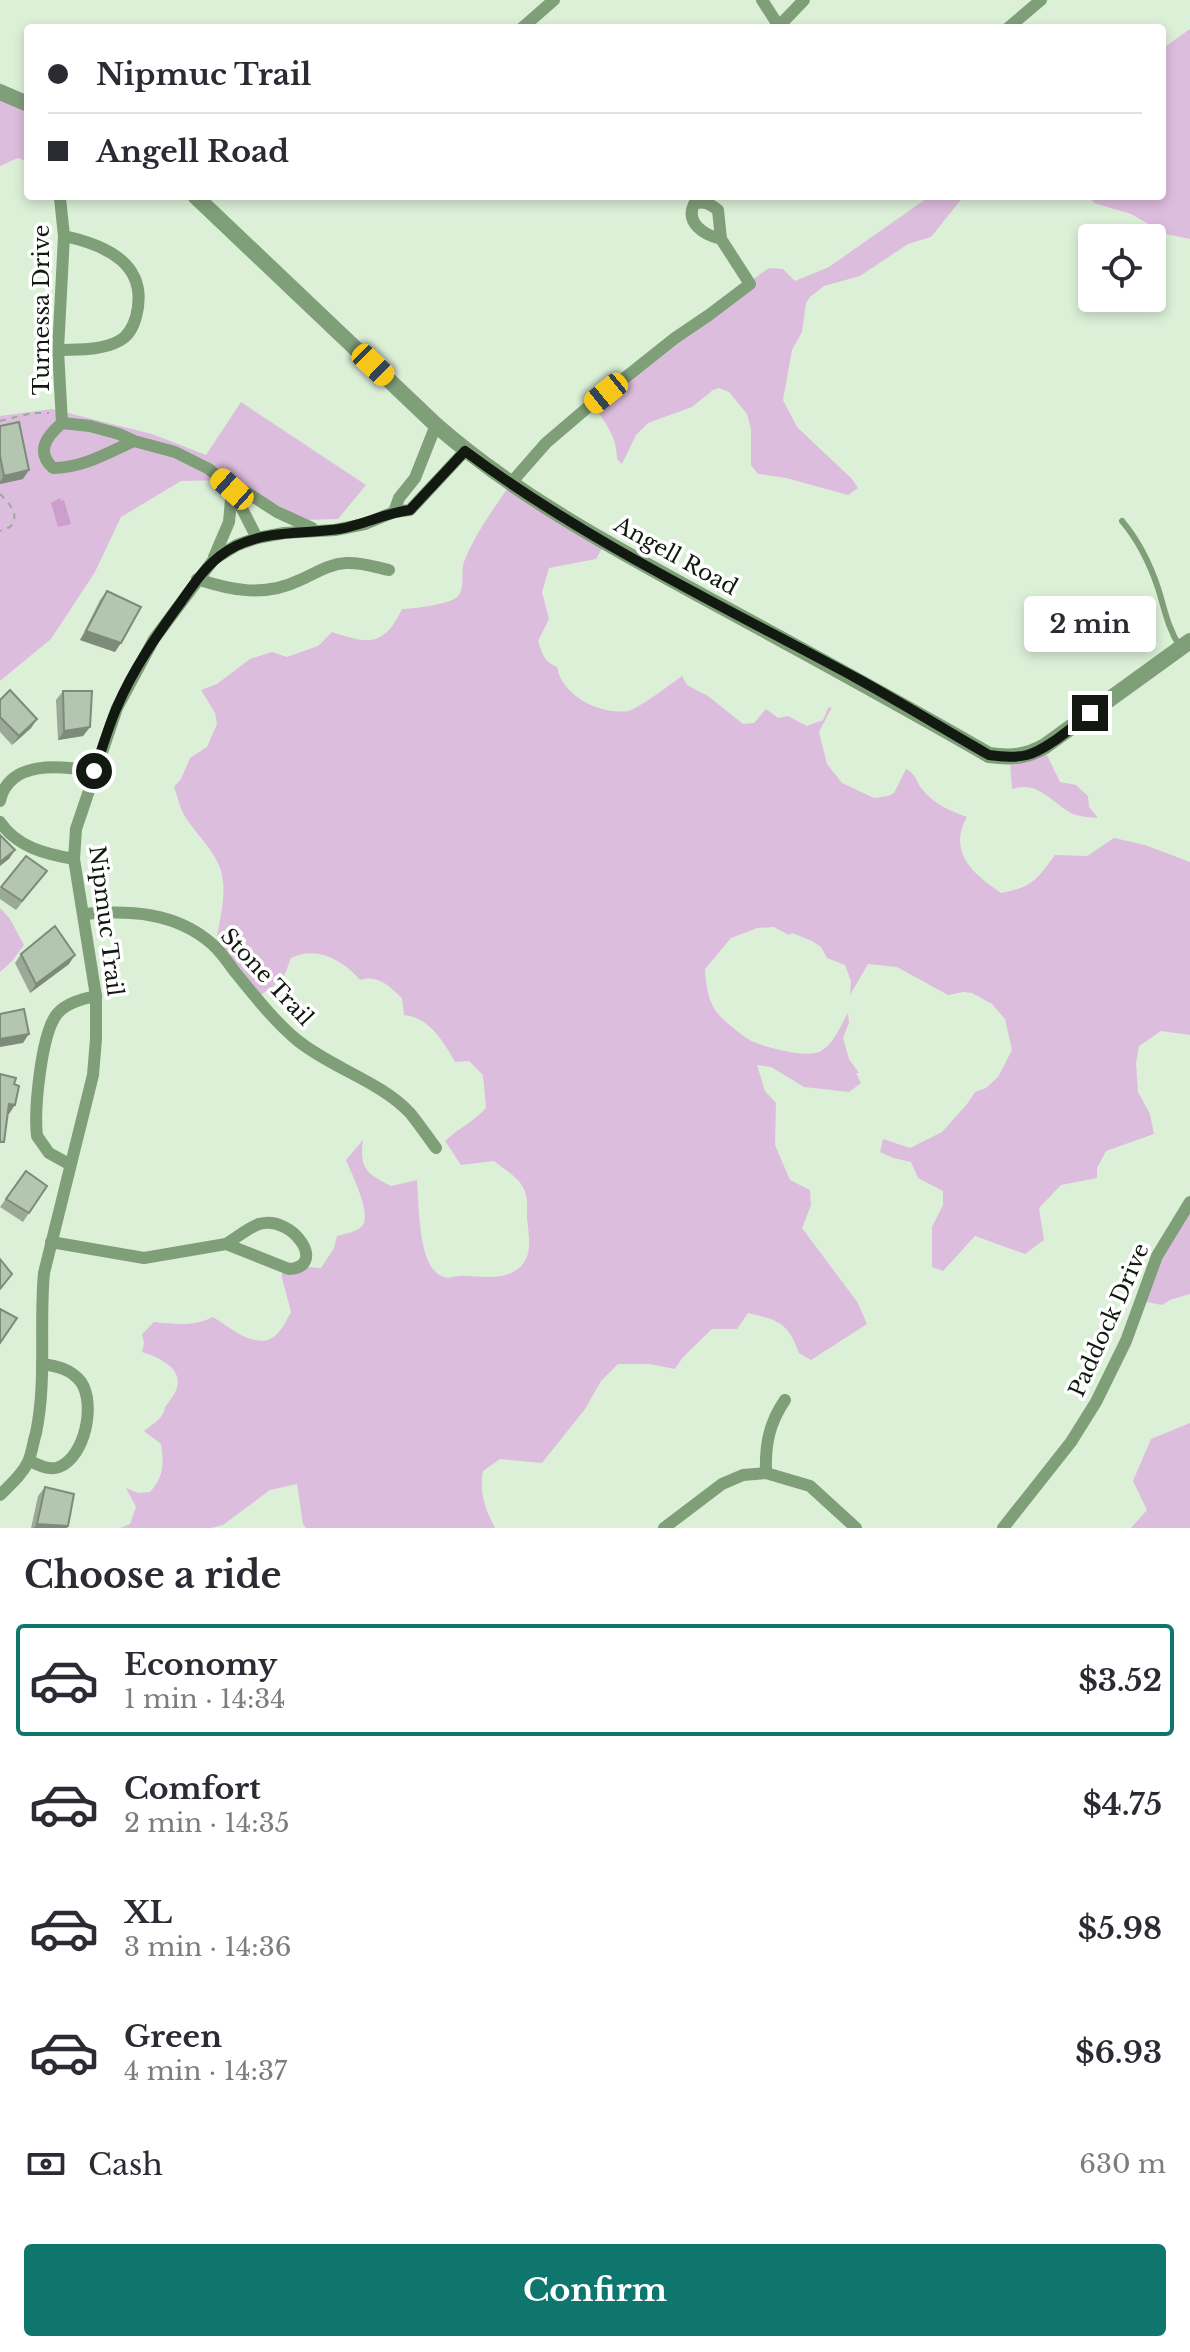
<!DOCTYPE html>
<html lang="en">
<head>
<meta charset="utf-8">
<style>
	body { margin:0; font-family:"Libre Baskerville",serif; background:#f7f7f7; color:#2b2b33; height:100vh; display:flex; flex-direction:column; font-size:30px; white-space:nowrap }
	* { box-sizing:border-box; margin:0 }
	p { font-size:26px; color:#7c7c81 }
	.icon { flex:none; width:44px; height:44px; fill:none; stroke:currentColor; stroke-width:2; stroke-linecap:round; stroke-linejoin:round }
	.map { position:relative; height:1528px; overflow:hidden }
	.drawer { display:flex; flex-direction:column; background:#fff; flex:1 }
	.drawer>* { flex:none }
	.banner { position:absolute; left:24px; top:24px; width:1142px; height:176px; border-radius:8px; box-shadow:0 4px 12px #0003; display:grid; align-content:center; height:176px; padding:0 24px; background:#fff }
	.fabs { position:absolute; left:1078px; top:224px; display:grid; gap:16px }
	.fabs a { display:grid; place-items:center; width:88px; height:88px; border-radius:8px; background:#fff; box-shadow:0 4px 12px #0003; font-size:40px }
	.end { position:absolute; width:36px; height:36px; margin:-18px; border:10px solid #121911; background:#fff; box-shadow:0 0 0 4px #fff }
	.from { border-radius:50% }
	.bubble { position:absolute; height:56px; border-radius:8px; background:#fff; box-shadow:0 4px 12px #0003; font-size:26px; font-weight:700; line-height:56px; text-align:center }
	.car { position:absolute; width:24px; height:48px; margin:-24px -12px; border-radius:10px; box-shadow:0 0 6px 2px #0007; background:linear-gradient(#f5c518 24%,#345 0 40%,#f5c518 0 76%,#345 0 86%,#f5c518 0) }
	.banner b { display:flex; align-items:center; gap:28px; height:76px; font-size:30px }
	.banner b+b { border-top:2px solid #e1e1e2 }
	.banner i { width:20px; height:20px; background:#2b2b33 }
	ul { padding:0; list-style:none }
	li { display:flex; align-items:center; gap:24px; height:112px; margin:0 16px 12px; padding:0 8px; border:4px solid transparent; border-radius:8px }
	li div { flex:1 }
	li b { display:block; font-size:30px }
	li em { font-style:normal; font-weight:700 }
	li.selected { border-color:#0f766e }
	li>.icon { width:72px; height:72px; stroke-width:1.5 }
	h2 { padding:0 24px; font-size:36px; line-height:96px }
	.pay { display:flex; align-items:center; gap:20px; height:88px; padding:0 24px; font-size:30px }
	.pay p { margin-inline-start:auto }
	.cta { display:flex; gap:16px; margin-top:auto; padding:16px 24px }
	.cta a { flex:1; height:92px; border-radius:8px; background:#0f766e; color:#fff; font-size:32px; font-weight:700; line-height:92px; text-align:center }
	.map>svg:first-child { display:block }
	.green { fill:#ddbddd }
	.water { fill:#cd9dce }
	.lines { fill:none; stroke-linecap:round; stroke-linejoin:round }
	.path { stroke:#9bab98; stroke-width:2; stroke-dasharray:6 6; stroke-linecap:butt }
	.service { stroke:#7f9f79; stroke-width:6 }
	.minor { stroke:#7f9f79; stroke-width:12 }
	.tertiary { stroke:#7f9f79; stroke-width:16 }
	.wall { fill:#9aaa96 }
	.shaded-wall { fill:#7d8b7a }
	.building { fill:#b3c6af; stroke:#7d8b7a; stroke-width:2 }
	.route { stroke:#121911; stroke-width:10 }
	.labels { text-anchor:middle; dominant-baseline:central; stroke-width:7; stroke-linejoin:round; paint-order:stroke }
	.street-label { font-size:22px; fill:#121911; stroke:#fff }
</style>
</head>
<body>
<div class="map">
<svg width="1190" height="1528" viewBox="0 0 1190 1528">
	<rect width="100%" height="100%" fill="#dcf0d8"/>
	<g class="green">
		<path d="M 1190,29 L 1190,239 L 1166,234 L 1131,214 L 1094,203 L 1088,196 L 1162,196 L 1162,49 Z"/>
		<path d="M 0,83 L 28,99 L 28,162 L 18,158 L 0,166 Z"/>
		<path d="M 930,196 L 964,196 L 931,237 L 908,244 L 860,276 L 824,286 L 810,297 L 806,303 L 802,332 L 792,350 L 783,400 L 797,427 L 852,479 L 858,488 L 848,495 L 786,478 L 758,474 L 751,465 L 751,429 L 747,414 L 729,392 L 719,388 L 713,390 L 692,407 L 648,423 L 636,435 L 622,464 L 617,459 C 617,436 605,422 592,404 L 665,342 L 769,268 L 783,269 L 795,281 L 829,267 Z"/>
		<path d="M 241,402 L 366,485 L 338,519 L 303,520 L 236,480 L 181,481 L 121,517 L 95,572 L 51,639 L 0,681 L 0,416 L 52,409 L 152,434 L 206,455 Z"/>
		<path d="M 513,480 L 608,538 L 596,559 L 549,568 L 542,592 L 549,619 L 538,641 C 542,653 544,662 557,667 C 562,696 600,715 628,711 C 638,709 671,684 682,676 L 687,685 L 708,696 L 743,724 L 754,723 L 766,709 L 778,718 L 788,716 L 807,726 L 823,720 L 828,708 L 832,707 L 819,732 L 827,764 L 842,783 L 874,798 L 888,796 L 894,793 L 906,769 C 917,775 915,780 922,789 C 933,804 951,811 967,817 C 947,853 974,874 1001,893 C 1033,887 1036,880 1055,855 L 1087,856 L 1114,838 L 1145,845 L 1190,862 L 1190,1035 L 1161,1031 L 1139,1046 L 1136,1063 L 1138,1092 L 1150,1114 L 1154,1134 L 1106,1151 L 1097,1168 L 1097,1178 L 1061,1185 L 1039,1208 L 1044,1240 L 1025,1254 L 975,1236 L 943,1271 L 932,1267 L 932,1227 L 943,1205 L 943,1191 L 918,1178 L 911,1162 L 893,1158 L 880,1152 L 883,1139 L 910,1148 L 942,1132 L 967,1104 L 975,1092 L 986,1088 L 998,1077 L 1012,1050 L 1005,1019 L 992,1004 L 972,993 L 964,992 L 948,995 L 897,967 L 868,964 L 850,995 L 851,981 L 845,965 L 827,958 L 821,947 L 812,941 L 792,933 L 789,935 L 774,927 L 757,928 L 731,938 L 705,969 C 706,983 707,997 715,1010 C 722,1020 738,1032 748,1039 C 761,1047 805,1058 819,1052 C 834,1045 840,1026 848,1013 L 849,1023 L 843,1038 L 849,1059 L 859,1073 L 856,1073 L 861,1083 L 849,1092 L 804,1087 L 771,1067 L 757,1065 L 765,1091 L 776,1103 L 775,1145 L 790,1180 L 810,1190 L 811,1205 L 802,1228 L 858,1303 L 867,1324 L 811,1360 L 799,1353 C 788,1322 778,1320 748,1313 L 737,1329 L 712,1329 L 683,1357 L 675,1369 L 649,1364 L 618,1364 L 601,1381 L 585,1409 L 542,1463 L 500,1459 L 483,1471 C 479,1492 485,1509 495,1528 L 306,1528 L 303,1524 L 297,1484 L 270,1490 L 223,1525 L 211,1528 L 120,1528 L 130,1524 L 136,1507 L 126,1488 L 138,1493 L 150,1492 C 164,1475 164,1466 161,1444 L 144,1431 C 150,1426 159,1421 162,1415 C 168,1405 161,1412 168,1403 C 191,1376 170,1361 142,1352 L 144,1343 L 142,1334 L 154,1322 C 174,1324 194,1327 213,1317 C 229,1327 259,1353 277,1334 C 283,1328 287,1319 291,1312 L 282,1278 L 282,1265 L 321,1268 L 334,1248 L 337,1236 C 344,1234 356,1232 361,1227 C 374,1217 351,1173 346,1160 L 363,1140 C 359,1169 367,1174 391,1186 L 417,1180 C 419,1203 418,1259 437,1273 C 440,1276 444,1277 448,1278 C 468,1272 492,1282 511,1273 C 535,1262 529,1239 527,1218 C 527,1210 528,1199 525,1192 C 521,1178 505,1170 494,1161 L 461,1165 L 445,1141 C 459,1128 473,1122 486,1108 L 483,1075 L 469,1061 L 455,1062 C 444,1042 429,1017 404,1015 L 402,998 C 389,986 378,974 360,980 C 344,960 315,945 291,958 L 283,979 L 261,995 L 216,942 C 220,919 228,890 220,868 C 212,846 192,831 182,811 C 179,804 177,795 174,787 L 181,779 L 190,758 L 207,747 L 217,724 L 215,713 L 201,690 L 217,684 L 250,659 L 272,652 L 287,657 L 318,646 L 332,632 C 368,644 384,647 402,609 C 413,609 450,604 457,597 C 466,588 460,573 464,562 C 475,533 496,506 513,480 Z"/>
		<path d="M 1043,747 L 1060,782 L 1076,785 L 1088,796 L 1089,807 L 1098,818 C 1089,817 1079,817 1071,813 C 1052,802 1037,780 1012,789 L 1010,762 Z"/>
		<path d="M 0,908 L 10,919 L 24,945 L 12,961 L 0,972 Z"/>
		<path d="M 1190,1206 L 1190,1294 L 1170,1300 L 1162,1305 L 1142,1301 L 1151,1269 Z"/>
		<path d="M 1190,1423 L 1190,1528 L 1131,1528 L 1147,1510 L 1133,1481 L 1151,1439 Z"/>
	</g>
	<path class="water" d="M 60,498 L 61,501 L 64,500 L 71,524 L 58,527 L 51,503 Z"/>
	<g class="lines">
		<g class="path">
			<path d="M 0,421 L 32,413 L 49,413"/>
			<path d="M 0,494 C 9,503 21,515 10,527 L 0,531"/>
		</g>
		<path class="service" d="M 1122,521 C 1138,540 1150,564 1158,588 C 1165,610 1167,626 1180,647"/>
		<g class="minor">
			<path d="M 762,0 L 780,28"/>
			<path d="M 779,26 L 804,0"/>
			<path d="M 522,28 L 554,0"/>
			<path d="M 1008,28 L 1041,0"/>
			<path d="M 60,198 L 64,236 L 58,350 L 62,423"/>
			<path d="M 58,350 C 78,349 100,351 119,341 C 129,336 133,327 136,317 C 150,264 106,245 64,236"/>
			<path d="M 134,441 C 107,453 83,468 53,468 C 35,451 47,436 62,423 L 90,426 L 119,434 L 134,441 L 175,452 L 209,469 L 232,489 L 257,538"/>
			<path d="M 510,484 L 546,443 L 587,408 L 675,338 L 709,315 L 750,284 L 721,239 L 718,210 C 710,204 704,200 694,204 C 685,223 704,235 721,239"/>
			<path d="M 394,512 L 399,498 L 415,478 L 436,425"/>
			<path d="M 214,557 L 229,522 L 232,489 L 246,492 L 277,512 L 312,528"/>
			<path d="M 197,579 C 233,591 265,597 300,580 C 316,573 329,564 346,563 C 361,562 375,567 389,570"/>
			<path d="M 0,801 C 9,759 62,766 94,771"/>
			<path d="M 0,822 C 17,847 45,854 74,859"/>
			<path d="M 84,914 C 129,910 176,912 212,944 C 221,952 228,962 235,972 C 254,995 274,1021 297,1040 C 331,1068 380,1081 410,1113 C 419,1124 427,1136 436,1148"/>
			<path d="M 69,1164 L 49,1153 L 37,1136 C 34,1110 41,1034 57,1014 C 66,1003 82,999 96,996"/>
			<path d="M 51,1242 L 144,1258 L 226,1244 L 289,1269 C 328,1267 293,1214 259,1224 C 248,1228 236,1238 226,1244"/>
			<path d="M 29,1461 C 39,1465 49,1471 59,1467 C 85,1457 96,1404 81,1382 C 71,1369 57,1366 42,1364"/>
			<path d="M 766,1473 C 765,1445 769,1423 785,1400"/>
			<path d="M 0,1495 C 10,1485 22,1475 28,1462 C 32,1453 33,1442 36,1433 C 47,1380 39,1326 44,1273 L 93,1075 L 96,1039 L 96,996 L 74,859 L 76,829 L 117,708 L 154,639 L 214,559 L 237,545 L 257,538 L 284,533 L 335,530 L 365,524 L 394,512 L 410,510 L 465,451"/>
			<path d="M 664,1528 L 722,1484 L 743,1475 L 766,1473 L 810,1486 L 856,1528"/>
			<path d="M 1003,1528 L 1071,1442 L 1096,1402 L 1126,1341 L 1157,1256 L 1190,1202"/>
		</g>
		<g class="tertiary">
			<path d="M 0,92 L 28,104"/>
			<path d="M 195,196 L 436,425 C 516,495 609,545 702,596 C 798,648 894,700 989,755 C 1011,758 1026,757 1045,746 L 1190,641"/>
		</g>
	</g>
	<g class="wall">
		<path d="M 0,426 L 23,479 L 0,484 Z"/>
		<path d="M 107,591 L 115,652 L 80,640 L 100,600 Z"/>
		<path d="M 63,691 L 90,727 L 83,736 L 58,740 L 56,700 Z"/>
		<path d="M 0,700 L 37,719 L 31,728 L 12,745 L 0,732 Z"/>
		<path d="M 26,856 L 47,871 L 16,910 L 0,899 L 0,889 Z"/>
		<path d="M 21,954 L 69,964 L 30,993 L 15,963 Z"/>
		<path d="M 26,1171 L 47,1186 L 23,1222 L 0,1207 Z"/>
		<path d="M 45,1487 L 68,1526 L 67,1528 L 31,1528 L 38,1496 Z"/>
	</g>
	<g class="shaded-wall">
		<path d="M 29,470 L 23,479 L 0,484 L 0,482 L 4,476 Z"/>
		<path d="M 86,631 L 121,643 L 115,652 L 80,640 Z"/>
		<path d="M 37,719 L 31,728 L 12,745 L 19,736 Z"/>
		<path d="M 90,727 L 83,736 L 58,740 L 64,731 Z"/>
		<path d="M 15,850 L 9,859 L 0,866 L 0,862 Z"/>
		<path d="M 75,955 L 69,964 L 30,993 L 36,984 Z"/>
		<path d="M 29,1034 L 23,1043 L 0,1047 L 0,1039 Z"/>
		<path d="M 9,1104 L 15,1105 L 9,1114 L 3,1113 Z"/>
		<path d="M 37,1524 L 68,1526 L 67,1528 L 34,1528 Z"/>
	</g>
	<g class="building">
		<path d="M 19,422 L 29,470 L 4,476 L 0,456 L 0,426 Z"/>
		<path d="M 107,591 L 141,607 L 121,643 L 86,631 Z"/>
		<path d="M 10,690 L 37,719 L 19,736 L 0,717 L 0,700 Z"/>
		<path d="M 63,691 L 92,691 L 90,727 L 64,731 Z"/>
		<path d="M 0,835 L 15,850 L 0,862 Z"/>
		<path d="M 26,856 L 47,871 L 22,901 L 1,887 Z"/>
		<path d="M 55,926 L 75,955 L 36,984 L 21,954 Z"/>
		<path d="M 24,1009 L 29,1034 L 0,1039 L 0,1014 Z"/>
		<path d="M 0,1074 L 16,1078 L 14,1084 L 19,1086 L 15,1105 L 9,1104 L 4,1142 L 0,1142 Z"/>
		<path d="M 26,1171 L 47,1186 L 29,1213 L 6,1199 Z"/>
		<path d="M 0,1259 L 12,1274 L 0,1289 Z"/>
		<path d="M 0,1309 L 17,1318 L 0,1343 Z"/>
		<path d="M 45,1487 L 74,1494 L 68,1526 L 37,1524 Z"/>
	</g>
	<g class="lines">
		<path class="route" d="M 94,771 C 102,750 108,727 117,707 C 133,669 157,635 181,602 C 197,579 211,558 236,546 C 269,530 304,534 339,529 C 363,525 385,513 410,510 L 465,451 C 587,542 725,607 858,679 C 902,703 945,730 989,755 C 1002,757 1014,758 1027,755 C 1047,750 1073,726 1090,713"/>
	</g>
	<g class="labels">
		<g class="street-label">
			<text transform="translate(41 310) rotate(-90)">Turnessa Drive</text>
			<text transform="translate(676 556) rotate(29)">Angell Road</text>
			<text transform="translate(106 921) rotate(83)">Nipmuc Trail</text>
			<text transform="translate(267 977) rotate(47)">Stone Trail</text>
			<text transform="translate(1109 1320) rotate(-66)">Paddock Drive</text>
		</g>
	</g>
</svg>
<div class="fabs">
<a><svg class="icon" aria-label="locate" viewBox="0 0 24 24"><circle cx="12" cy="12" r="6"/><path d="M12 2v4M12 18v4M2 12h4M18 12h4"/></svg></a>
</div>
<i class="end from" style="left:94px;top:771px"></i>
<i class="end" style="left:1090px;top:713px"></i>
<div class="bubble" style="left:1024px;top:596px;width:132px">2 min</div>
<i class="car" style="left:373px;top:365px;rotate:134deg"></i>
<i class="car" style="left:606px;top:393px;rotate:231deg"></i>
<i class="car" style="left:232px;top:489px;rotate:312deg"></i>
<div class="banner">
<b><i class="from"></i>Nipmuc Trail</b>
<b><i></i>Angell Road</b>
</div>
</div>
<section class="drawer">
<h2>Choose a ride</h2>
<ul>
<li class="selected"><svg class="icon" aria-label="car" viewBox="0 0 24 24"><path d="M5 17H2v-5l4-1 3-4h7l3 4 3 1v5h-3M9 17h6M6 11h13"/><circle cx="7" cy="17" r="2"/><circle cx="17" cy="17" r="2"/></svg><div><b>Economy</b><p>1 min · 14:34</p></div><em>$3.52</em></li>
<li><svg class="icon" aria-label="car" viewBox="0 0 24 24"><path d="M5 17H2v-5l4-1 3-4h7l3 4 3 1v5h-3M9 17h6M6 11h13"/><circle cx="7" cy="17" r="2"/><circle cx="17" cy="17" r="2"/></svg><div><b>Comfort</b><p>2 min · 14:35</p></div><em>$4.75</em></li>
<li><svg class="icon" aria-label="car" viewBox="0 0 24 24"><path d="M5 17H2v-5l4-1 3-4h7l3 4 3 1v5h-3M9 17h6M6 11h13"/><circle cx="7" cy="17" r="2"/><circle cx="17" cy="17" r="2"/></svg><div><b>XL</b><p>3 min · 14:36</p></div><em>$5.98</em></li>
<li><svg class="icon" aria-label="car" viewBox="0 0 24 24"><path d="M5 17H2v-5l4-1 3-4h7l3 4 3 1v5h-3M9 17h6M6 11h13"/><circle cx="7" cy="17" r="2"/><circle cx="17" cy="17" r="2"/></svg><div><b>Green</b><p>4 min · 14:37</p></div><em>$6.93</em></li>
</ul>
<div class="pay"><svg class="icon" aria-label="cash" viewBox="0 0 24 24"><path d="M3 7h18v10H3z"/><circle cx="12" cy="12" r="2"/></svg>Cash<p>630 m</p></div>
<div class="cta"><a>Confirm</a></div>
</section>
</body>
</html>
